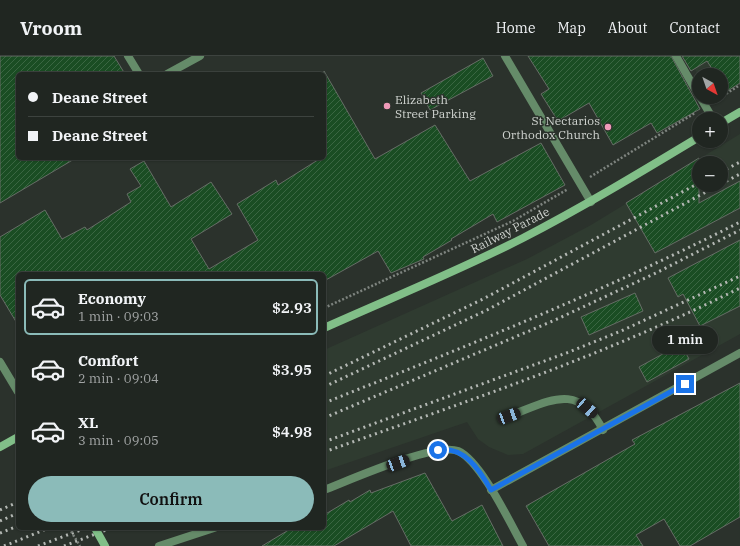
<!DOCTYPE html>
<html lang="en">
<head>
<meta charset="utf-8">
<style>
	body { margin:0; font-family:"IBM Plex Serif",serif; background:#2d322e; color:#f1f3f6; height:100vh; display:flex; flex-direction:column; font-size:15px; white-space:nowrap }
	* { box-sizing:border-box; margin:0 }
	p { font-size:13px; color:#a2a5a5 }
	.icon { flex:none; width:22px; height:22px; fill:none; stroke:currentColor; stroke-width:2; stroke-linecap:round; stroke-linejoin:round }
	.map { position:relative; flex:1; overflow:hidden }
	.sheet { position:absolute; left:16px; top:216px; width:310px; height:258px; display:flex; flex-direction:column; background:#202621; border-radius:6px; box-shadow:0 1px 3px #0004,0 0 0 1px #3d433f }
	.sheet>* { flex:none }
	.hud { position:absolute; left:16px; top:16px; width:310px; height:88px; border-radius:6px; box-shadow:0 1px 3px #0004,0 0 0 1px #3d433f; display:grid; align-content:center; height:88px; padding:0 12px; background:#202621 }
	.needle { width:26px; rotate:140deg }
	.buttons { position:absolute; left:692px; top:12px; display:grid; gap:8px }
	.buttons a { display:grid; place-items:center; width:36px; height:36px; border-radius:50%; background:#202621; box-shadow:0 1px 3px #0004,0 0 0 1px #3d433f; font-size:20px }
	.end { position:absolute; width:18px; height:18px; margin:-9px; border:5px solid #1a73e8; background:#fff; box-shadow:0 0 0 2px #fff }
	.from { border-radius:50% }
	.bubble { position:absolute; height:28px; border-radius:14px; background:#202621; box-shadow:0 1px 3px #0004,0 0 0 1px #3d433f; font-size:13px; font-weight:600; line-height:28px; text-align:center }
	.car { position:absolute; width:12px; height:24px; margin:-12px -6px; border-radius:5px; box-shadow:0 0 3px 1px #0007; background:linear-gradient(#222 24%,#8ab4d8 0 40%,#222 0 76%,#8ab4d8 0 86%,#222 0) }
	.hud b { display:flex; align-items:center; gap:14px; height:38px; font-size:15px }
	.hud b+b { border-top:1px solid #3d433f }
	.hud i { width:10px; height:10px; background:#f1f3f6 }
	ul { padding:7px 0 0; list-style:none }
	li { display:flex; align-items:center; gap:12px; height:56px; margin:0 8px 6px; padding:0 4px; border:2px solid transparent; border-radius:6px }
	li div { flex:1 }
	li b { display:block; font-size:15px }
	li em { font-style:normal; font-weight:600 }
	li.on { border-color:#8bbbb9 }
	li>.icon { width:36px; height:36px; stroke-width:1.5 }
	.cta { display:flex; gap:8px; margin-top:auto; padding:8px 12px }
	.cta a { flex:1; height:46px; border-radius:24px; background:#8bbbb9; color:#111; font-size:16px; font-weight:600; line-height:46px; text-align:center }
	header { display:flex; align-items:center; gap:24px; box-sizing:border-box; height:56px; padding:0 20px; background:#202621; border-bottom:1px solid #3d433f }
	header strong { font-size:19px }
	nav { display:flex; gap:22px; margin-inline-start:auto; font-size:14px }
	.map>svg:first-child { display:block }
	.built { fill:#2f3b30; fill-rule:evenodd }
	.building { fill:url(#building-hatch); stroke:#666d66 }
	.lines { fill:none; stroke-linecap:round; stroke-linejoin:round }
	.path { stroke:#7e847f; stroke-width:2.5; stroke-dasharray:2 2; stroke-linecap:butt }
	.service { stroke:#658b69; stroke-width:8 }
	.minor { stroke:#658b69; stroke-width:8 }
	.tertiary { stroke:#658b69; stroke-width:8 }
	.secondary { stroke:#81bf88; stroke-width:8 }
	.rail { stroke:#b4b8b4; stroke-width:3; stroke-dasharray:2 4; stroke-linecap:butt }
	.path-bridge { stroke:#7e847f; stroke-width:2.5; stroke-dasharray:2 2; stroke-linecap:butt }
	.secondary-bridge { stroke:#81bf88; stroke-width:8 }
	.route { stroke:#1a73e8; stroke-width:5 }
	.poi-dot { fill:#ef9ab8; stroke:#2b322c; stroke-width:1.5 }
	.labels { text-anchor:middle; dominant-baseline:central; stroke-width:3; stroke-linejoin:round; paint-order:stroke }
	.poi-label { font-size:12px; fill:#cfd3cf; stroke:#2b322c; text-anchor:start }
	.street-label { font-size:12px; fill:#cfd3cf; stroke:#2b322c }
</style>
</head>
<body>
<header>
<strong>Vroom</strong>
<nav><a>Home</a><a>Map</a><a>About</a><a>Contact</a></nav>
</header>
<div class="map">
<svg width="740" height="490" viewBox="0 0 740 490">
	<defs>
		<pattern id="building-hatch" width="6" height="6" patternUnits="userSpaceOnUse"><rect width="6" height="6" fill="#1a4d23"/><path d="M-1 1l2-2M0 6l6-6M5 7l2-2" fill="none" stroke="#3a6642"/></pattern>
	</defs>
	<rect width="100%" height="100%" fill="#2b322c"/>
	<g class="built">
		<path d="M 687,0 L 740,0 L 740,26 L 721,37 L 721,19 L 699,20 Z"/>
		<path d="M 740,78 L 740,278 L 523,398 L 508,399 L 489,391 L 478,383 L 467,366 L 324,415 L 324,294 L 527,203 L 591,169 ZM 699,107 L 721,107 L 721,129 L 699,129 Z"/>
	</g>
	<g class="building">
		<path d="M 0,0 L 114,0 L 125,18 L 18,18 L 18,102 L 76,102 L 0,147 Z"/>
		<path d="M 528,0 L 671,0 L 700,53 L 657,77 L 651,67 L 613,89 L 589,47 L 558,65 L 541,38 L 549,33 Z"/>
		<path d="M 682,0 L 740,0 L 740,27 L 726,36 L 721,27 L 721,19 L 716,19 L 707,5 L 691,15 Z"/>
		<path d="M 483,2 L 493,20 L 430,54 L 421,37 Z"/>
		<path d="M 324,15 L 375,103 L 435,69 L 470,125 L 541,87 L 565,129 L 497,166 L 493,158 L 451,183 L 452,184 L 423,201 L 424,203 L 391,217 L 378,195 L 324,225 L 324,218 L 18,218 L 18,269 L 0,239 L 0,181 L 45,154 L 62,183 L 85,171 L 87,174 L 131,146 L 127,138 L 141,130 L 130,113 L 144,105 L 171,151 L 211,126 L 232,158 L 191,183 L 209,213 L 258,184 L 237,148 L 276,124 L 278,129 L 321,102 L 324,102 Z"/>
		<path d="M 699,102 L 699,147 L 740,125 L 740,152 L 655,197 L 626,147 Z"/>
		<path d="M 740,184 L 740,250 L 700,270 L 683,238 L 678,241 L 668,222 Z"/>
		<path d="M 635,237 L 643,255 L 589,279 L 581,261 Z"/>
		<path d="M 681,288 L 689,303 L 647,326 L 639,311 Z"/>
		<path d="M 740,327 L 740,461 L 690,490 L 680,490 L 664,463 L 636,479 L 643,490 L 549,490 L 526,450 L 635,388 L 632,384 Z"/>
		<path d="M 425,417 L 452,465 L 482,449 L 503,490 L 411,490 L 393,455 L 334,490 L 262,490 L 292,472 L 324,472 L 324,459 L 349,444 L 350,446 L 370,434 L 371,437 Z"/>
	</g>
	<g class="lines">
		<g class="path">
			<path d="M 716,44 L 740,29"/>
			<path d="M 590,121 L 695,57"/>
			<path d="M 324,252 L 513,165 L 568,133"/>
			<path d="M 120,472 L 122,474"/>
		</g>
		<g class="service">
			<path d="M 676,0 L 699,40"/>
			<path d="M 700,41 L 713,63"/>
			<path d="M 509,360 C 550,345 578,325 603,374"/>
		</g>
		<g class="minor">
			<path d="M 128,0 L 139,18"/>
			<path d="M 505,0 L 591,146"/>
			<path d="M 167,18 L 200,0"/>
			<path d="M 324,434 C 350,424 435,386 458,395 C 481,405 510,467 523,490"/>
			<path d="M 491,434 L 740,297"/>
			<path d="M 159,490 L 214,472"/>
		</g>
		<path class="tertiary" d="M 0,306 L 18,336"/>
		<g class="secondary">
			<path d="M 721,67 L 740,56"/>
			<path d="M 324,272 C 391,242 458,215 523,182 C 583,151 641,116 699,81"/>
			<path d="M 0,391 L 18,381"/>
		</g>
		<g class="rail">
			<path d="M 721,116 L 740,106"/>
			<path d="M 721,128 L 740,118"/>
			<path d="M 324,320 L 483,243 L 699,127"/>
			<path d="M 324,331 L 487,254 L 719,129"/>
			<path d="M 324,347 C 465,291 605,235 740,166"/>
			<path d="M 324,362 L 555,264 L 656,217 L 740,174"/>
			<path d="M 324,386 L 569,296 L 621,275 L 740,220"/>
			<path d="M 324,396 C 465,346 606,299 740,232"/>
			<path d="M 0,454 L 18,446"/>
			<path d="M 0,465 L 18,457"/>
			<path d="M 0,477 L 18,470"/>
			<path d="M 4,490 L 49,472"/>
			<path d="M 38,490 L 86,472"/>
			<path d="M 64,490 L 111,472"/>
		</g>
		<path class="path-bridge" d="M 69,472 L 80,490"/>
		<path class="secondary-bridge" d="M 95,472 L 105,490"/>
	</g>
	<g class="lines">
		<path class="route" d="M 438,394 C 464,390 479,413 491,434 L 685,328"/>
	</g>
	<g class="poi-dot">
		<circle cx="387" cy="50" r="4"/>
		<circle cx="608" cy="71" r="4"/>
	</g>
	<g class="labels">
		<g class="poi-label">
			<text x="395" y="43">Elizabeth<tspan x="395" dy="14">Street Parking</tspan></text>
			<text x="600" y="64" text-anchor="end">St Nectarios<tspan x="600" dy="14">Orthodox Church</tspan></text>
		</g>
		<g class="street-label">
			<text transform="translate(510 174) rotate(-27)">Railway Parade</text>
		</g>
	</g>
</svg>
<div class="buttons">
<a><svg class="needle" viewBox="-14 -14 28 28"><path d="M0-13l5 13h-10z" fill="#e53935"/><path d="M0 13l5-13h-10z" fill="#a2a5a5"/></svg></a>
<a>+</a>
<a>−</a>
</div>
<i class="end from" style="left:438px;top:394px"></i>
<i class="end" style="left:685px;top:328px"></i>
<div class="bubble" style="left:652px;top:270px;width:66px">1 min</div>
<i class="car" style="left:587px;top:352px;rotate:131deg"></i>
<i class="car" style="left:509px;top:360px;rotate:70deg"></i>
<i class="car" style="left:398px;top:407px;rotate:70deg"></i>
<div class="hud">
<b><i class="from"></i>Deane Street</b>
<b><i></i>Deane Street</b>
</div>
<section class="sheet">
<ul>
<li class="on"><svg class="icon" aria-label="car" viewBox="0 0 24 24"><path d="M5 17H2v-5l4-1 3-4h7l3 4 3 1v5h-3M9 17h6M6 11h13"/><circle cx="7" cy="17" r="2"/><circle cx="17" cy="17" r="2"/></svg><div><b>Economy</b><p>1 min · 09:03</p></div><em>$2.93</em></li>
<li><svg class="icon" aria-label="car" viewBox="0 0 24 24"><path d="M5 17H2v-5l4-1 3-4h7l3 4 3 1v5h-3M9 17h6M6 11h13"/><circle cx="7" cy="17" r="2"/><circle cx="17" cy="17" r="2"/></svg><div><b>Comfort</b><p>2 min · 09:04</p></div><em>$3.95</em></li>
<li><svg class="icon" aria-label="car" viewBox="0 0 24 24"><path d="M5 17H2v-5l4-1 3-4h7l3 4 3 1v5h-3M9 17h6M6 11h13"/><circle cx="7" cy="17" r="2"/><circle cx="17" cy="17" r="2"/></svg><div><b>XL</b><p>3 min · 09:05</p></div><em>$4.98</em></li>
</ul>
<div class="cta"><a>Confirm</a></div>
</section>
</div>
</body>
</html>
